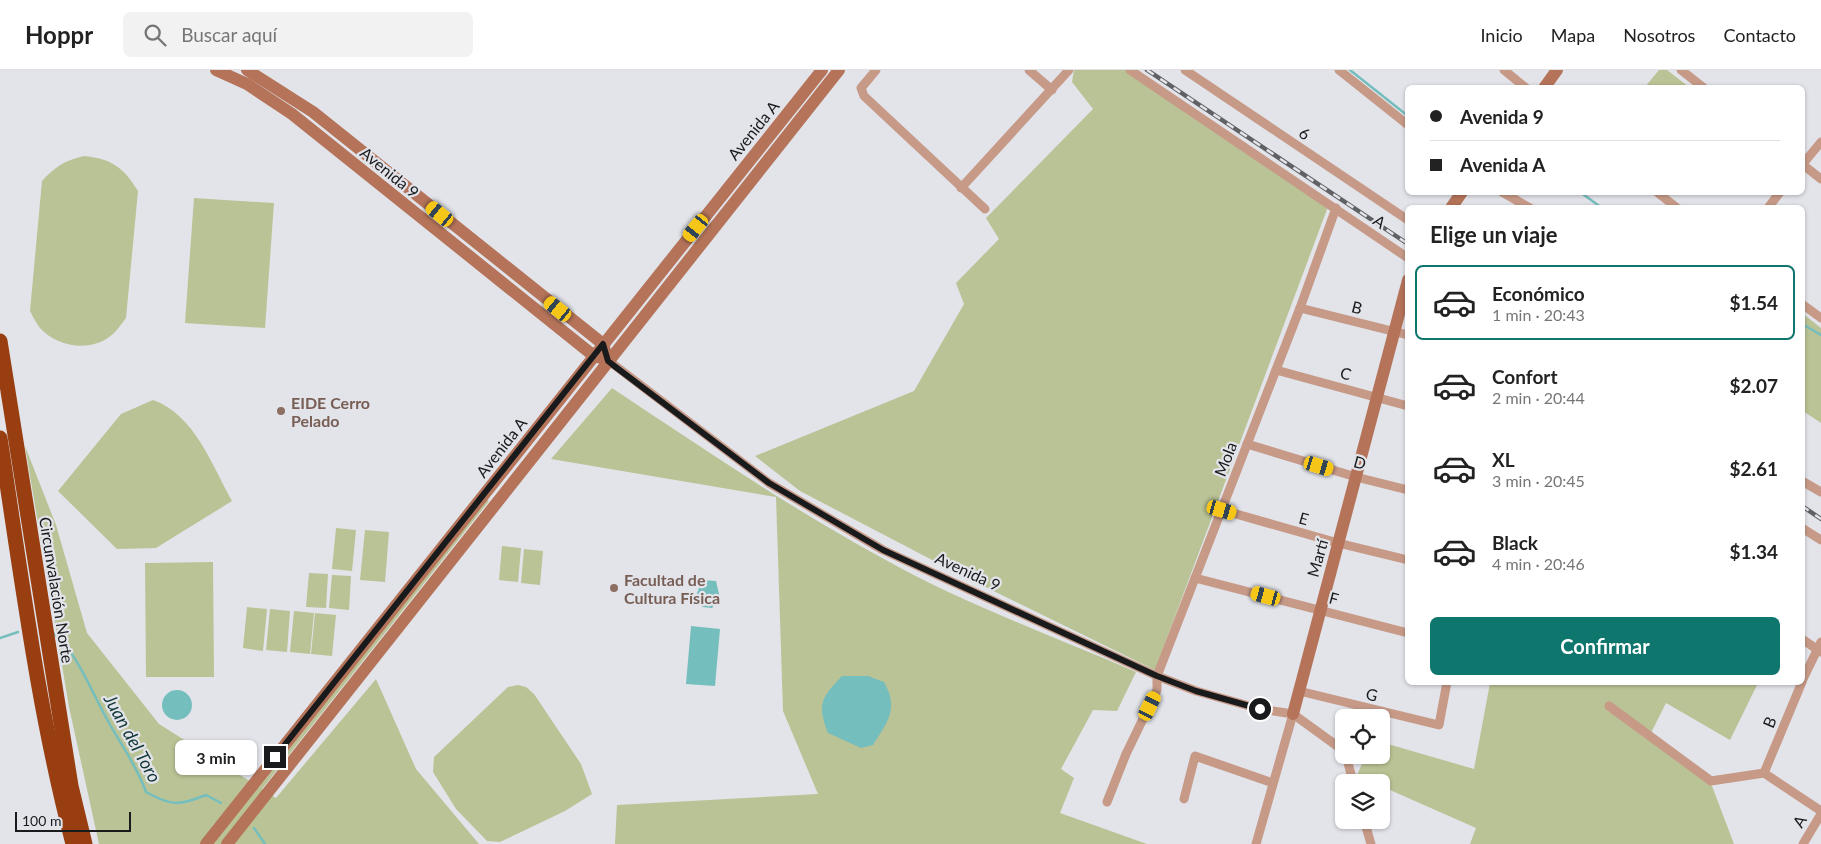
<!DOCTYPE html>
<html lang="es">
<head>
<meta charset="utf-8">
<style>
	body { margin:0; font-family:Lato,sans-serif; background:#f2f2f2; color:#222; height:100vh; display:flex; flex-direction:column; font-size:19px; white-space:nowrap }
	* { box-sizing:border-box; margin:0 }
	p { font-size:16px; color:#767676 }
	.icon { flex:none; width:28px; height:28px; fill:none; stroke:currentColor; stroke-width:2; stroke-linecap:round; stroke-linejoin:round }
	.map { position:relative; flex:1; overflow:hidden }
	.side { position:absolute; left:1405px; top:135px; width:400px; height:480px; display:flex; flex-direction:column; background:#fff; border-radius:8px; box-shadow:0 1px 4px #0004 }
	.side>* { flex:none }
	.banner { position:absolute; left:1405px; top:15px; width:400px; height:110px; border-radius:8px; box-shadow:0 1px 4px #0004; display:grid; align-content:center; height:110px; padding:0 25px; background:#fff }
	.controls { position:absolute; left:1335px; top:639px; display:grid; gap:10px }
	.controls a { display:grid; place-items:center; width:55px; height:55px; border-radius:8px; background:#fff; box-shadow:0 1px 4px #0004; font-size:25px }
	.scale { position:absolute; left:15px; bottom:12px; width:116px; box-sizing:border-box; padding-left:5px; border:2px solid #191a1c; border-top:0; font-size:14px; line-height:18px; white-space:nowrap; color:#191a1c; -webkit-text-stroke:4px #e2e4ea; paint-order:stroke }
	.end { position:absolute; width:22px; height:22px; margin:-11px; border:6px solid #191a1c; background:#fff; box-shadow:0 0 0 2px #fff }
	.from { border-radius:50% }
	.bubble { position:absolute; height:35px; border-radius:8px; background:#fff; box-shadow:0 1px 4px #0004; font-size:16px; font-weight:700; line-height:35px; text-align:center }
	.car { position:absolute; width:15px; height:30px; margin:-15px -8px; border-radius:6px; box-shadow:0 0 4px 1px #0007; background:linear-gradient(#f5c518 24%,#345 0 40%,#f5c518 0 76%,#345 0 86%,#f5c518 0) }
	.banner b { display:flex; align-items:center; gap:18px; height:48px; font-size:19px }
	.banner b+b { border-top:1px solid #e0e0e0 }
	.banner i { width:12px; height:12px; background:#222 }
	ul { padding:0; list-style:none }
	li { display:flex; align-items:center; gap:15px; height:75px; margin:0 10px 8px; padding:0 15px; border:2px solid transparent; border-radius:8px }
	li div { flex:1 }
	li b { display:block; font-size:19px }
	li em { font-style:normal; font-weight:700 }
	li.active { border-color:#0f766e }
	li>.icon { width:45px; height:45px; stroke-width:1.5 }
	h2 { padding:0 25px; font-size:22px; line-height:60px }
	.button { display:flex; gap:10px; margin-top:auto; padding:10px 25px }
	.button a { flex:1; height:58px; border-radius:8px; background:#0f766e; color:#fff; font-size:20px; font-weight:700; line-height:58px; text-align:center }
	header { display:flex; align-items:center; gap:30px; box-sizing:border-box; height:70px; padding:0 25px; background:#fff; border-bottom:1px solid #e0e0e0 }
	header strong { font-size:24px }
	nav { display:flex; gap:28px; margin-inline-start:auto; font-size:18px }
	.search { width:350px; height:45px; background:#f2f2f2; display:flex; align-items:center; gap:12px; box-sizing:border-box; padding:0 18px; border-radius:8px; color:#767676; font-size:19px }
	.map>svg:first-child { display:block }
	.green { fill:#bac395 }
	.water { fill:#75bebe }
	.lines { fill:none; stroke-linecap:round; stroke-linejoin:round }
	.stream { stroke:#75bebe; stroke-width:2.5 }
	.street { stroke:#c79a88; stroke-width:9 }
	.secondary { stroke:#b5745a; stroke-width:12 }
	.highway { stroke:#993e11; stroke-width:15 }
	.rail-casing { stroke:#5f6164; stroke-width:4.5 }
	.rail { stroke:#e2e4ea; stroke-width:2.5; stroke-dasharray:8; stroke-linecap:butt }
	.route { stroke:#191a1c; stroke-width:6 }
	.education-dot { fill:#8d6e63; stroke:#e2e4ea; stroke-width:2 }
	.labels { text-anchor:middle; dominant-baseline:central; stroke-width:4.5; stroke-linejoin:round; paint-order:stroke }
	.street-label { font-size:16px; fill:#191a1c; stroke:#e2e4ea }
	.education-label { font-size:16px; font-weight:bold; fill:#785e54; stroke:#e2e4ea; text-anchor:start }
	.water-label { font-size:18px; font-style:italic; fill:#123737; stroke:#e2e4ea }
</style>
</head>
<body>
<header>
<strong>Hoppr</strong>
<div class="search"><svg class="icon" aria-label="search" viewBox="0 0 24 24"><circle cx="10" cy="10" r="6"/><path d="M15 15l6 6"/></svg>Buscar aquí</div>
<nav><a>Inicio</a><a>Mapa</a><a>Nosotros</a><a>Contacto</a></nav>
</header>
<div class="map">
<svg width="1821" height="774" viewBox="0 0 1821 774">
	<rect width="100%" height="100%" fill="#e2e4ea"/>
	<g class="green">
		<path d="M 1074,0 L 1130,0 L 1329,134 L 1155,600 L 959,504 L 800,421 L 755,386 L 914,321 L 964,234 L 956,213 L 999,169 L 986,148 L 1093,39 L 1072,12 Z"/>
		<path d="M 1659,0 L 1667,0 L 1689,17 L 1645,17 Z"/>
		<path d="M 84,86 C 112,89 123,97 138,121 L 126,248 C 122,253 118,259 114,263 C 93,283 58,278 40,258 C 36,253 33,247 30,241 L 42,111 C 55,97 65,90 84,86 Z"/>
		<path d="M 194,128 L 274,133 L 265,258 L 185,253 Z"/>
		<path d="M 1802,243 L 1821,258 L 1821,353 L 1803,341 Z"/>
		<path d="M 612,318 C 701,377 790,438 884,489 C 962,533 1053,566 1136,602 L 1117,641 L 1093,640 L 1061,699 L 1074,708 L 1060,743 L 1147,774 L 615,774 L 617,735 L 818,724 L 783,641 L 776,427 L 551,389 Z"/>
		<path d="M 153,330 C 194,344 212,395 232,431 L 156,478 L 117,479 L 58,421 L 121,344 Z"/>
		<path d="M 25,376 L 56,455 L 87,563 L 159,654 L 259,717 L 487,430 L 489,431 L 262,719 L 276,728 L 376,609 L 416,699 L 479,774 L 99,774 L 69,637 Z"/>
		<path d="M 336,458 L 356,460 L 352,501 L 332,499 Z"/>
		<path d="M 365,460 L 389,462 L 385,512 L 360,510 Z"/>
		<path d="M 502,476 L 521,478 L 518,512 L 499,510 Z"/>
		<path d="M 524,479 L 543,481 L 540,515 L 521,513 Z"/>
		<path d="M 213,492 L 214,607 L 146,607 L 145,493 Z"/>
		<path d="M 309,503 L 328,504 L 326,538 L 306,537 Z"/>
		<path d="M 332,505 L 351,506 L 349,540 L 329,538 Z"/>
		<path d="M 247,537 L 267,539 L 263,581 L 243,578 Z"/>
		<path d="M 270,539 L 290,541 L 287,582 L 266,580 Z"/>
		<path d="M 294,541 L 314,543 L 310,584 L 290,582 Z"/>
		<path d="M 315,543 L 336,545 L 332,586 L 311,584 Z"/>
		<path d="M 1490,613 L 1758,613 L 1730,670 L 1666,633 L 1649,667 L 1712,716 L 1734,774 L 1470,774 L 1476,758 L 1381,716 L 1381,712 L 1374,712 L 1357,705 L 1366,685 L 1381,685 L 1381,672 L 1474,699 Z"/>
		<path d="M 518,615 L 526,617 L 534,624 L 581,694 L 592,724 L 565,741 L 500,772 L 487,771 L 456,739 L 433,702 L 434,687 L 508,617 Z"/>
	</g>
	<g class="water">
		<path d="M 702,510 L 716,511 L 720,528 L 712,538 L 702,537 L 696,526 Z"/>
		<path d="M 691,556 L 720,559 L 715,616 L 686,614 Z"/>
		<path d="M 842,606 L 868,606 L 884,612 C 899,638 888,652 873,675 L 861,678 L 828,663 C 817,634 821,628 842,606 Z"/>
		<circle cx="177" cy="635" r="15"/>
	</g>
	<g class="lines">
		<g class="stream">
			<path d="M 1350,0 L 1408,46"/>
			<path d="M 1580,122 L 1602,138"/>
			<path d="M 1802,254 L 1821,265"/>
			<path d="M 53,563 C 75,578 94,627 108,651 C 121,675 137,696 146,722 C 171,736 179,736 206,725 L 221,733"/>
			<path d="M 0,568 L 18,562"/>
			<path d="M 254,758 L 265,774"/>
		</g>
		<g class="street">
			<path d="M 876,0 L 861,18 L 864,26 L 985,139"/>
			<path d="M 1029,0 L 1052,20"/>
			<path d="M 1130,0 L 1408,188"/>
			<path d="M 1185,0 L 1408,150"/>
			<path d="M 1339,0 L 1408,55"/>
			<path d="M 1504,0 L 1526,18"/>
			<path d="M 1681,0 L 1704,18"/>
			<path d="M 1802,94 L 1821,109"/>
			<path d="M 1802,95 L 1821,72"/>
			<path d="M 961,118 L 1069,0"/>
			<path d="M 1502,122 L 1530,138"/>
			<path d="M 1657,122 L 1677,138"/>
			<path d="M 1768,138 L 1780,122"/>
			<path d="M 1802,234 L 1821,248"/>
			<path d="M 1300,238 L 1408,265"/>
			<path d="M 609,291 L 769,413 L 883,480 L 1157,606 L 1196,621 L 1260,639 L 1293,644 L 1344,681"/>
			<path d="M 1276,300 L 1408,336"/>
			<path d="M 1247,374 L 1356,407 L 1408,420"/>
			<path d="M 1802,411 L 1821,422"/>
			<path d="M 1222,440 L 1338,473 L 1408,490"/>
			<path d="M 1802,458 L 1821,470"/>
			<path d="M 1195,508 L 1408,563"/>
			<path d="M 1802,569 L 1821,582"/>
			<path d="M 1802,611 L 1821,572"/>
			<path d="M 1299,621 L 1439,655 L 1447,612"/>
			<path d="M 1609,636 L 1711,711 L 1764,703"/>
			<path d="M 1346,685 L 1353,712"/>
			<path d="M 1764,703 L 1802,612"/>
			<path d="M 1764,703 L 1821,741"/>
			<path d="M 1184,729 L 1195,686 L 1273,713"/>
			<path d="M 1107,732 L 1126,684 L 1157,620 L 1157,606 L 1300,238 L 1336,138"/>
			<path d="M 1364,750 L 1371,774"/>
			<path d="M 1256,774 L 1293,644"/>
			<path d="M 1803,774 L 1821,744"/>
		</g>
		<g class="secondary">
			<path d="M 216,0 L 247,14 L 292,44 L 594,286 L 601,288"/>
			<path d="M 247,0 L 313,42 L 603,274 L 605,281"/>
			<path d="M 1544,18 L 1557,0"/>
			<path d="M 1451,138 L 1462,122"/>
			<path d="M 1293,644 L 1408,210"/>
			<path d="M 206,774 L 822,0"/>
			<path d="M 227,774 L 839,0"/>
		</g>
		<g class="highway">
			<path d="M 0,271 L 71,716 L 85,774"/>
			<path d="M 0,368 C 21,503 38,641 73,774"/>
		</g>
		<g class="rail-casing">
			<g id="rail">
				<path d="M 1147,0 L 1408,174"/>
				<path d="M 1802,436 L 1821,449"/>
			</g>
		</g>
		<use href="#rail" class="rail"/>
	</g>
	<g class="lines">
		<path class="route" d="M 275,687 L 603,274 L 608,291 L 613,295 L 769,413 L 883,480 L 1157,606 L 1196,621 L 1260,639"/>
	</g>
	<g class="education-dot">
		<circle cx="281" cy="341" r="5"/>
		<circle cx="614" cy="518" r="5"/>
	</g>
	<g class="labels">
		<g class="street-label">
			<text transform="translate(753 60) rotate(-51)">Avenida A</text>
			<text transform="translate(1305 63) rotate(34)">6</text>
			<text transform="translate(390 102) rotate(39)">Avenida 9</text>
			<text transform="translate(1380 151) rotate(35)">A</text>
			<text transform="translate(1357 237) rotate(14)">B</text>
			<text transform="translate(1346 303) rotate(16)">C</text>
			<text transform="translate(501 377) rotate(-52)">Avenida A</text>
			<text transform="translate(1225 389) rotate(-69)">Mola</text>
			<text transform="translate(1360 392) rotate(15)">D</text>
			<text transform="translate(1304 448) rotate(16)">E</text>
			<text transform="translate(1317 488) rotate(-74)">Martí</text>
			<text transform="translate(968 501) rotate(25)">Avenida 9</text>
			<text transform="translate(57 520) rotate(81)">Circunvalación Norte</text>
			<text transform="translate(1334 528) rotate(15)">F</text>
			<text transform="translate(1372 624) rotate(14)">G</text>
			<text transform="translate(1769 652) rotate(-67)">B</text>
			<text transform="translate(1799 751) rotate(-59)">A</text>
		</g>
		<g class="education-label">
			<text x="291" y="332">EIDE Cerro<tspan x="291" dy="18">Pelado</tspan></text>
			<text x="624" y="509">Facultad de<tspan x="624" dy="18">Cultura Física</tspan></text>
		</g>
		<g class="water-label">
			<text transform="translate(133 668) rotate(61)">Juan del Toro</text>
		</g>
	</g>
</svg>
<div class="controls">
<a><svg class="icon" aria-label="locate" viewBox="0 0 24 24"><circle cx="12" cy="12" r="6"/><path d="M12 2v4M12 18v4M2 12h4M18 12h4"/></svg></a>
<a><svg class="icon" aria-label="layers" viewBox="0 0 24 24"><path d="M12 4l9 5-9 5-9-5zM3 14l9 5 9-5"/></svg></a>
</div>
<div class="scale">100 m</div>
<i class="end from" style="left:1260px;top:639px"></i>
<i class="end" style="left:275px;top:687px"></i>
<div class="bubble" style="left:175px;top:670px;width:82px">3 min</div>
<i class="car" style="left:440px;top:144px;rotate:309deg"></i>
<i class="car" style="left:696px;top:158px;rotate:219deg"></i>
<i class="car" style="left:558px;top:239px;rotate:309deg"></i>
<i class="car" style="left:1319px;top:396px;rotate:107deg"></i>
<i class="car" style="left:1222px;top:440px;rotate:106deg"></i>
<i class="car" style="left:1266px;top:526px;rotate:285deg"></i>
<i class="car" style="left:1150px;top:636px;rotate:26deg"></i>
<div class="banner">
<b><i class="from"></i>Avenida 9</b>
<b><i></i>Avenida A</b>
</div>
<section class="side">
<h2>Elige un viaje</h2>
<ul>
<li class="active"><svg class="icon" aria-label="car" viewBox="0 0 24 24"><path d="M5 17H2v-5l4-1 3-4h7l3 4 3 1v5h-3M9 17h6M6 11h13"/><circle cx="7" cy="17" r="2"/><circle cx="17" cy="17" r="2"/></svg><div><b>Económico</b><p>1 min · 20:43</p></div><em>$1.54</em></li>
<li><svg class="icon" aria-label="car" viewBox="0 0 24 24"><path d="M5 17H2v-5l4-1 3-4h7l3 4 3 1v5h-3M9 17h6M6 11h13"/><circle cx="7" cy="17" r="2"/><circle cx="17" cy="17" r="2"/></svg><div><b>Confort</b><p>2 min · 20:44</p></div><em>$2.07</em></li>
<li><svg class="icon" aria-label="car" viewBox="0 0 24 24"><path d="M5 17H2v-5l4-1 3-4h7l3 4 3 1v5h-3M9 17h6M6 11h13"/><circle cx="7" cy="17" r="2"/><circle cx="17" cy="17" r="2"/></svg><div><b>XL</b><p>3 min · 20:45</p></div><em>$2.61</em></li>
<li><svg class="icon" aria-label="car" viewBox="0 0 24 24"><path d="M5 17H2v-5l4-1 3-4h7l3 4 3 1v5h-3M9 17h6M6 11h13"/><circle cx="7" cy="17" r="2"/><circle cx="17" cy="17" r="2"/></svg><div><b>Black</b><p>4 min · 20:46</p></div><em>$1.34</em></li>
</ul>
<div class="button"><a>Confirmar</a></div>
</section>
</div>
</body>
</html>
